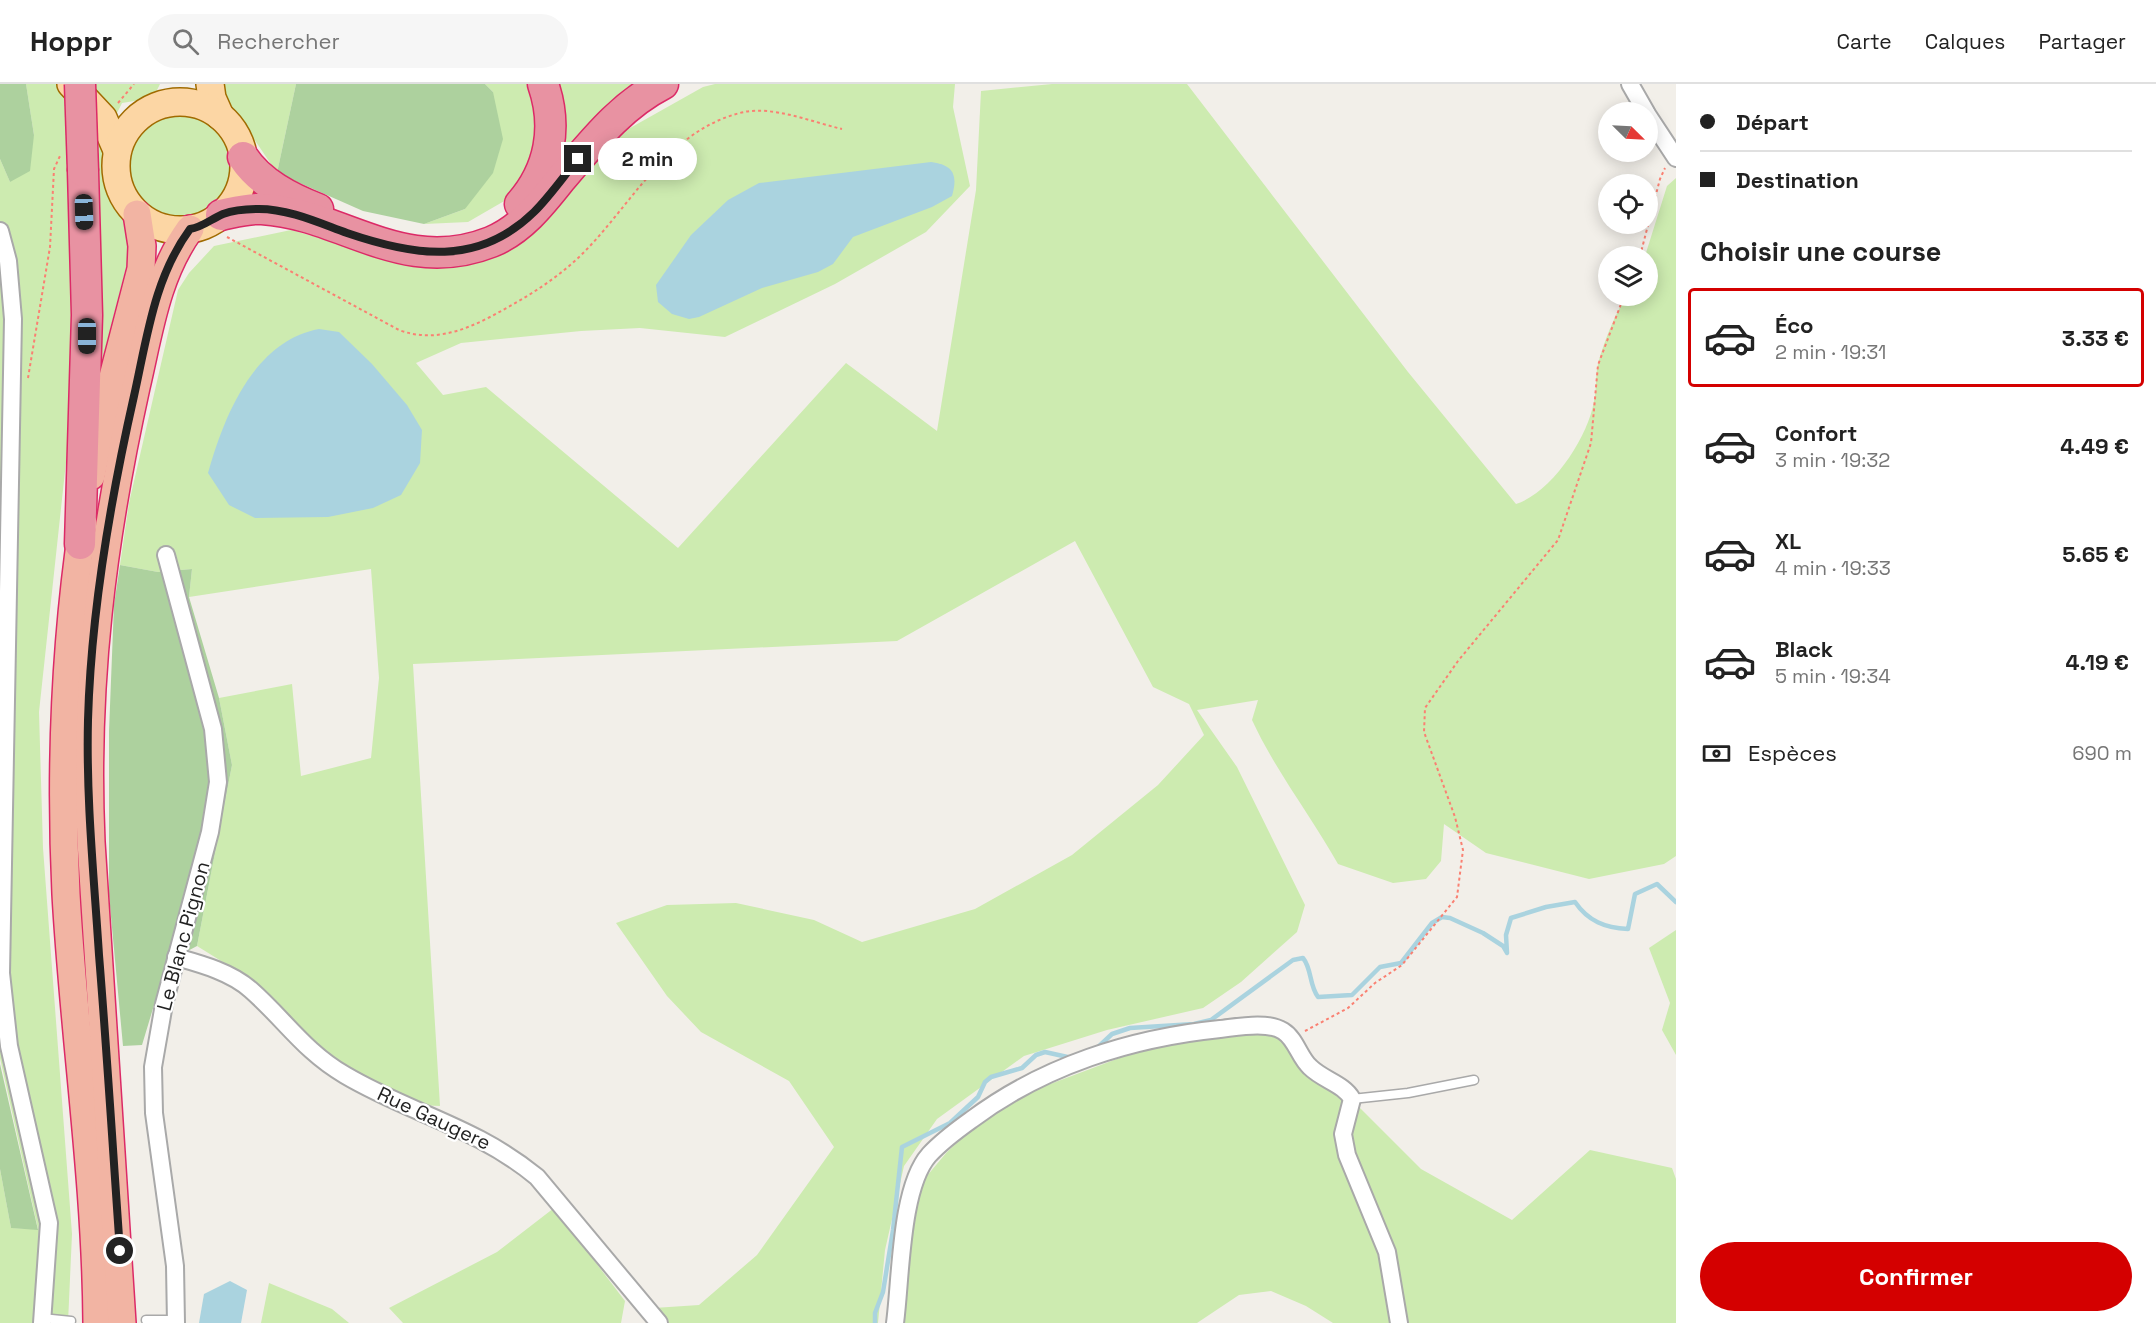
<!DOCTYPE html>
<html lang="fr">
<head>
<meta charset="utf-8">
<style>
	body { margin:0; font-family:"Space Grotesk",sans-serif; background:#f6f6f6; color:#222; height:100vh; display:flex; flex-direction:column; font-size:22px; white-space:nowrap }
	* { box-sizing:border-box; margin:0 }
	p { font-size:20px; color:#767676 }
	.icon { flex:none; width:33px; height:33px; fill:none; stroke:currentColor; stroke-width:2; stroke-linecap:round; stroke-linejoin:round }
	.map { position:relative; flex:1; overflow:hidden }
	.sheet { display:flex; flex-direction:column; background:#fff; width:480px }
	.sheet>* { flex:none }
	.top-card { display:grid; align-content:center; height:132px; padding:0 24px; background:#fff }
	.needle { width:39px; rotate:114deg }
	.fabs { position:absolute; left:1598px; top:18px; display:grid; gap:12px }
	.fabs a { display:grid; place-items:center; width:60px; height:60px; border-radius:50%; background:#fff; box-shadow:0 3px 15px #0003; font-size:30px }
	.end { position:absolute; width:27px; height:27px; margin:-14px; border:8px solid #222; background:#fff; box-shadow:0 0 0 3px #fff }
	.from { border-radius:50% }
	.bubble { position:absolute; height:42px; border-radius:21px; background:#fff; box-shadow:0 3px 15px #0003; font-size:20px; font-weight:800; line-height:42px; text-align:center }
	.car { position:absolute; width:18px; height:36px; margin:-18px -9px; border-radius:8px; box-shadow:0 0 4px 2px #0007; background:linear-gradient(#222 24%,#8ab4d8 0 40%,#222 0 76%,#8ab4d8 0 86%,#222 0) }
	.top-card b { display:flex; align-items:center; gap:21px; height:57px; font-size:22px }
	.top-card b+b { border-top:2px solid #e0e0e0 }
	.top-card i { width:15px; height:15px; background:#222 }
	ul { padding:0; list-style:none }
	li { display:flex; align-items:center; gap:18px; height:99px; margin:0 12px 9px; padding:0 12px; border:3px solid transparent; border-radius:6px }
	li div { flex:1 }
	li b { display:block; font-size:22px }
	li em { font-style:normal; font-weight:800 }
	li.selected { border-color:#d40000 }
	li>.icon { width:54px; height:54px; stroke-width:1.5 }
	h2 { padding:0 24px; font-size:27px; line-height:72px }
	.pay { display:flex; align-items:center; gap:15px; height:66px; padding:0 24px; font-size:22px }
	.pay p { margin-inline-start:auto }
	.primary-button { display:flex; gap:12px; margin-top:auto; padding:12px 24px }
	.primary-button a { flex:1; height:69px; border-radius:36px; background:#d40000; color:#fff; font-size:24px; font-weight:800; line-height:69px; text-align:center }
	header { display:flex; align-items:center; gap:36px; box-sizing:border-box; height:84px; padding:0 30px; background:#fff; border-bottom:2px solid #e0e0e0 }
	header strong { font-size:28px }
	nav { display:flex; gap:33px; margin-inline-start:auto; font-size:21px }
	.search { width:420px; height:54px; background:#f6f6f6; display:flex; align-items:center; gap:15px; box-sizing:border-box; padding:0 21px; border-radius:33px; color:#767676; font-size:22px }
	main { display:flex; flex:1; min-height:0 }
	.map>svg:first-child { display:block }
	.grass { fill:#cdebb0 }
	.forest { fill:#add19e }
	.water { fill:#aad3df }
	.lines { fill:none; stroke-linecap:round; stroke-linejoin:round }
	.stream { stroke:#aad3df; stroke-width:4.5 }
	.service-casing { stroke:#a9a9a9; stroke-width:11 }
	.minor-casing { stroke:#a9a9a9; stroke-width:20 }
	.primary-casing { stroke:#a06b00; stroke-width:30 }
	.trunk-casing { stroke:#dc2a67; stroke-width:30 }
	.motorway-casing { stroke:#dc2a67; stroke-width:33 }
	.path { stroke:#fa8072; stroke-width:2; stroke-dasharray:3 3; stroke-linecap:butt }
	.service { stroke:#fff; stroke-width:8 }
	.minor { stroke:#fff; stroke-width:16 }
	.primary { stroke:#fcd6a4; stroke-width:27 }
	.trunk { stroke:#f2b4a3; stroke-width:27 }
	.motorway { stroke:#e892a2; stroke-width:30 }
	.motorway-bridge-casing { stroke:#dc2a67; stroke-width:33; stroke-linecap:butt }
	.motorway-bridge { stroke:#e892a2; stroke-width:30 }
	.route { stroke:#222; stroke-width:8 }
	.labels { text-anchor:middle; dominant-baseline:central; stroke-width:4.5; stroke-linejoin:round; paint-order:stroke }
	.street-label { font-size:20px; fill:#222; stroke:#fff }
</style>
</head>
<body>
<header>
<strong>Hoppr</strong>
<div class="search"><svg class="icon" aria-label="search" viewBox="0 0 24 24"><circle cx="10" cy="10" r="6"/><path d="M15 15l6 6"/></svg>Rechercher</div>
<nav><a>Carte</a><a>Calques</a><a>Partager</a></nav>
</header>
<main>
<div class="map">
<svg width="1676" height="1239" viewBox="0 0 1676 1239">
	<rect width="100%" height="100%" fill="#f2efe9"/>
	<g class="grass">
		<path d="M 26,0 L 160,0 L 153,14 L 122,19 C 116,32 105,48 103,62 C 97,99 125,126 132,160 L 98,293 L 75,295 L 39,628 L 43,764 L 72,1150 L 68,1239 L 0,1239 L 0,1085 L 11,1144 L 38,1145 L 0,974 L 0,75 L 10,98 L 34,51 Z"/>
		<path d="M 223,0 L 296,0 L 277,89 L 225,12 Z"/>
		<path d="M 485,0 L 651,0 L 564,72 L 533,74 L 506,116 L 468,138 L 424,140 L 465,125 L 493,8 Z"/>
		<path d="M 715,0 L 955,0 L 953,23 L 970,102 L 926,148 L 835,200 L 725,253 L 640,244 L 581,247 L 461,259 L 416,279 L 443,311 L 486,303 L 678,464 L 846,279 L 937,347 L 976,106 L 981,7 L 1052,0 L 1187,0 L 1408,288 L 1516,420 C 1551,409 1588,354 1594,317 C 1597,305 1595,292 1598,280 C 1604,257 1614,233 1626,212 L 1647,212 L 1645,172 L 1667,102 L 1676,94 L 1676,772 L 1664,780 L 1589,795 L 1486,769 L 1444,740 L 1441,777 L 1426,795 L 1393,799 L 1338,780 C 1311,732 1275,686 1252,636 L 1258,616 L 1197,626 L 1237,683 L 1305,821 L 1297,848 L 1241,898 L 1203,924 L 1107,946 L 1024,972 L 937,1035 L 904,1082 L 885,1166 L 878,1239 L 666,1239 L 654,1224 L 699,1221 L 757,1171 L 834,1063 L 789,997 L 701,948 L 667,912 L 616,839 L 667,821 L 736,819 L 814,836 L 862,858 L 975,825 L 1072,771 L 1158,701 L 1204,651 L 1189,620 L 1153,603 L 1075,457 L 897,557 L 413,580 L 440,1022 L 417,1021 L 338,977 L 298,951 L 255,898 L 197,862 L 232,681 L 219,614 L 292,600 L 301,692 L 371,674 L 379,594 L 371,485 L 189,513 L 192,485 L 158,488 L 120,481 L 129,419 L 178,206 L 189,189 L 214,162 L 291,146 L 395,175 L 447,180 L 577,96 L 623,48 L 703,3 Z"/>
		<circle cx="181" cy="81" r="51"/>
		<path d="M 1676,846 L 1676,971 L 1662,946 L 1670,919 L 1649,864 Z"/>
		<path d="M 1207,946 L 1282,946 L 1421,1085 L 1512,1136 L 1590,1066 L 1672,1084 L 1676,1095 L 1676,1239 L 1333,1239 L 1306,1222 L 1271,1207 L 1239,1211 L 1197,1239 L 898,1239 L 916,1114 L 926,1093 L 947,1068 L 988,1030 L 1021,1011 L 1138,967 L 1164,962 Z"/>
		<path d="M 554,1124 L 625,1217 L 621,1239 L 403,1239 L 389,1224 L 497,1168 Z"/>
		<path d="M 269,1199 L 332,1225 L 349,1239 L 261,1239 Z"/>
	</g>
	<g class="forest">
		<path d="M 0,0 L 26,0 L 34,51 L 30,87 L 10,98 L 0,75 Z"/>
		<path d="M 296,0 L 485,0 L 493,8 L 503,55 L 493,89 L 465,125 L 424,140 L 363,127 L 277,89 Z"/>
		<path d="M 120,481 L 158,488 L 192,485 L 189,513 L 219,614 L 232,681 L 197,862 L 167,878 L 142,961 L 123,962 L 109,811 L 109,647 L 114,521 Z"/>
		<path d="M 0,974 L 0,980 L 38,1146 L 11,1144 L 0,1085 Z"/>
	</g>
	<g class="water">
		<path d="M 931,78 C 954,81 958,91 952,112 L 932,123 L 853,153 L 833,180 L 818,188 L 762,204 L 699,233 L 689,235 L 672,230 L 658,218 L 656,201 L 691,151 L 728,116 L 759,99 Z"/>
		<path d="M 319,245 L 339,248 L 372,280 L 407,321 L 422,346 L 420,379 L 401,411 L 373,424 L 328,433 L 255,434 L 229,421 L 208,389 C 224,332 254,257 319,245 Z"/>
		<path d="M 230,1197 L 247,1206 L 241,1239 L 199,1239 L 204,1210 Z"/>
	</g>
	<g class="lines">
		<g class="stream">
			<path d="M 1096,965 L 1112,950 L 1130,944 L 1194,940 L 1211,936 L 1293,876 L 1303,874 C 1312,885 1309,901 1318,913 L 1352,911 L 1380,883 L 1401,879 L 1432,839 L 1442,833 L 1450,834 L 1483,849 L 1503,862 L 1507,869 L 1506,851 L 1511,834 L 1546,823 L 1575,818 C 1588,837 1605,844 1628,845 L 1635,810 L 1657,800 L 1676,818"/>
			<path d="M 875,1239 L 875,1229 L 883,1208 L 893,1146 L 902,1063 L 950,1039 L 978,1013 L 985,998 L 991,993 L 1022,984 L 1036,971 L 1045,968 L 1072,974"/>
		</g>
		<g class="service-casing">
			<g id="service">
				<path d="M 1352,1015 L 1408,1009 L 1474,996"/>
				<path d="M 42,1234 L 71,1237"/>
				<path d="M 146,1236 L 176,1236"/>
			</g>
		</g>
		<g class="minor-casing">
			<g id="minor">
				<path d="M 1630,0 L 1646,28"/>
				<path d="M 1647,30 L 1676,74"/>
				<path d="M 0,147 L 8,177 L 13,235 L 1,889 L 9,962 L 49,1139 L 42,1239"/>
				<path d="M 166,471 L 213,645 L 218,698 L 210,748 L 164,920 L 153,983 L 154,1029 L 175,1182 L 176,1239"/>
				<path d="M 176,873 C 201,880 231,888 251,906 C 284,935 305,968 345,991 C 411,1030 475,1042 537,1093 L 659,1239"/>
				<path d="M 895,1239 C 901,1195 900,1104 929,1071 C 941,1058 957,1046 971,1036 C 1043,982 1131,954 1220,945 C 1238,943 1267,937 1283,947 C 1296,955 1299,973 1310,983 C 1323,996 1344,1000 1352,1015 L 1343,1050 L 1347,1071 L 1387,1168 L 1399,1239"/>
			</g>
		</g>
		<g class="primary-casing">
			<g id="primary">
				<path d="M 71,0 L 103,34 L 117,66"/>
				<path d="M 210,0 L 212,14 L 220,32"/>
				<circle cx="180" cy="82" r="64"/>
			</g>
		</g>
		<g class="trunk-casing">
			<g id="trunk">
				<path d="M 91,392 L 106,320 L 141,185 L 142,162 L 137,130"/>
				<path d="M 83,439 C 65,561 60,686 66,810 C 74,953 96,1095 97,1239"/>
				<path d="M 122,1239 L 91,758 C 84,600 102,457 136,303 C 149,248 156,192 190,145"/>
			</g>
		</g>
		<g class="motorway-casing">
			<g id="motorway">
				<path d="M 243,73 C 260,99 290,114 318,125"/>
				<path d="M 520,120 C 550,86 558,43 543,0"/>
				<path d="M 221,131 C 235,128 248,124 262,125 C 343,130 403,193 491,158 C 521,146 542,119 561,95 C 592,59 620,22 663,0"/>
				<path d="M 80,460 L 87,231 L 83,87"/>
			</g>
		</g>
		<g class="path">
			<path d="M 118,19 L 134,0"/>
			<path d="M 227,153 L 399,246 C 431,258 461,248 490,233 C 526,214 561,193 589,163 C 636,113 672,44 744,28 C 774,22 812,38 842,45"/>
			<path d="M 1640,172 L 1660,95 L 1665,84"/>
			<path d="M 28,294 L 50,163 L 54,85 L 60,72"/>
			<path d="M 1305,947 L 1348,924 L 1375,899 L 1402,881 L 1457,813 L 1463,766 L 1455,733 L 1424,648 L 1425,624 L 1458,577 L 1558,456 L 1591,359 L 1598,281 L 1624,212"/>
		</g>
		<use href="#service" class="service"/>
		<use href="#minor" class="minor"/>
		<use href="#primary" class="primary"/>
		<use href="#trunk" class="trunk"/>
		<use href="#motorway" class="motorway"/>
		<g class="motorway-bridge-casing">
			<path id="motorway-bridge" d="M 80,0 L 83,87"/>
		</g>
		<use href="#motorway-bridge" class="motorway-bridge"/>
	</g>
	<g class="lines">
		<path class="route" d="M 120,1167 C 113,1068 107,969 99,871 C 94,793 86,715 88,636 C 91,527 110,418 134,312 C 147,254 154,194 190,145 C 203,143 211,135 223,130 C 234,126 248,125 259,125 C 289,125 319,139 347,149 C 414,172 478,183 534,128 C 550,112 563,93 578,75"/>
	</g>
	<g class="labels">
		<g class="street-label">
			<text transform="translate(183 852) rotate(-75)">Le Blanc Pignon</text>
			<text transform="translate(434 1034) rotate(25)">Rue Gaugere</text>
		</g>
	</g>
</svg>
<div class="fabs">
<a><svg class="needle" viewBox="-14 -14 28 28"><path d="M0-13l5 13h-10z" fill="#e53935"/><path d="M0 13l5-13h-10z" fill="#767676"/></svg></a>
<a><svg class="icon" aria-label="locate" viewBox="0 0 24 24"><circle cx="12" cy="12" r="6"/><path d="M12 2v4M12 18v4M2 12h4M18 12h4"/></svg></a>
<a><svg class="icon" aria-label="layers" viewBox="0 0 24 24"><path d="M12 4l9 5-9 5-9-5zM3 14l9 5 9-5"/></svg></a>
</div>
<i class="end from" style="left:120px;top:1167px"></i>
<i class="end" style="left:578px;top:75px"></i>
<div class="bubble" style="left:598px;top:54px;width:99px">2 min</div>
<i class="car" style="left:84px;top:128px;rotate:178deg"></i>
<i class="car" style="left:87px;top:252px;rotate:180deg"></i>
</div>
<section class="sheet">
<div class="top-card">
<b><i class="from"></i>Départ</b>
<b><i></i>Destination</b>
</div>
<h2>Choisir une course</h2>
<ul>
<li class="selected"><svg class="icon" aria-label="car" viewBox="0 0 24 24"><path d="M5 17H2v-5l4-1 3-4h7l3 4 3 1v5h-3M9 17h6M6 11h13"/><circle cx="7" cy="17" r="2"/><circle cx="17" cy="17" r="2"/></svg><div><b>Éco</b><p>2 min · 19:31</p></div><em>3.33 €</em></li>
<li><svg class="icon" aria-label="car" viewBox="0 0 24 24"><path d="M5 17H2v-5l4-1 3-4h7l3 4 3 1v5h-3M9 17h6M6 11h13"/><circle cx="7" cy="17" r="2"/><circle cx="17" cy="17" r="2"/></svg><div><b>Confort</b><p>3 min · 19:32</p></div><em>4.49 €</em></li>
<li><svg class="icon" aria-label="car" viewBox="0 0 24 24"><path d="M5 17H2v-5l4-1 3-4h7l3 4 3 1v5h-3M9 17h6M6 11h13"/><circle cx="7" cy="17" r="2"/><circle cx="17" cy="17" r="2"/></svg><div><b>XL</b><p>4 min · 19:33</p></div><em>5.65 €</em></li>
<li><svg class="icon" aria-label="car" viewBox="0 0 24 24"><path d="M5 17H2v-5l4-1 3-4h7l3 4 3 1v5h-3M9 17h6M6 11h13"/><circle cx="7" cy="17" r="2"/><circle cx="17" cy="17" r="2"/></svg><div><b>Black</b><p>5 min · 19:34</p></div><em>4.19 €</em></li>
</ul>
<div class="pay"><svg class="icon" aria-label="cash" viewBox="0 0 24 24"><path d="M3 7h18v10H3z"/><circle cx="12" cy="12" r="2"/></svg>Espèces<p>690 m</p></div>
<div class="primary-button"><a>Confirmer</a></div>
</section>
</main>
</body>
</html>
